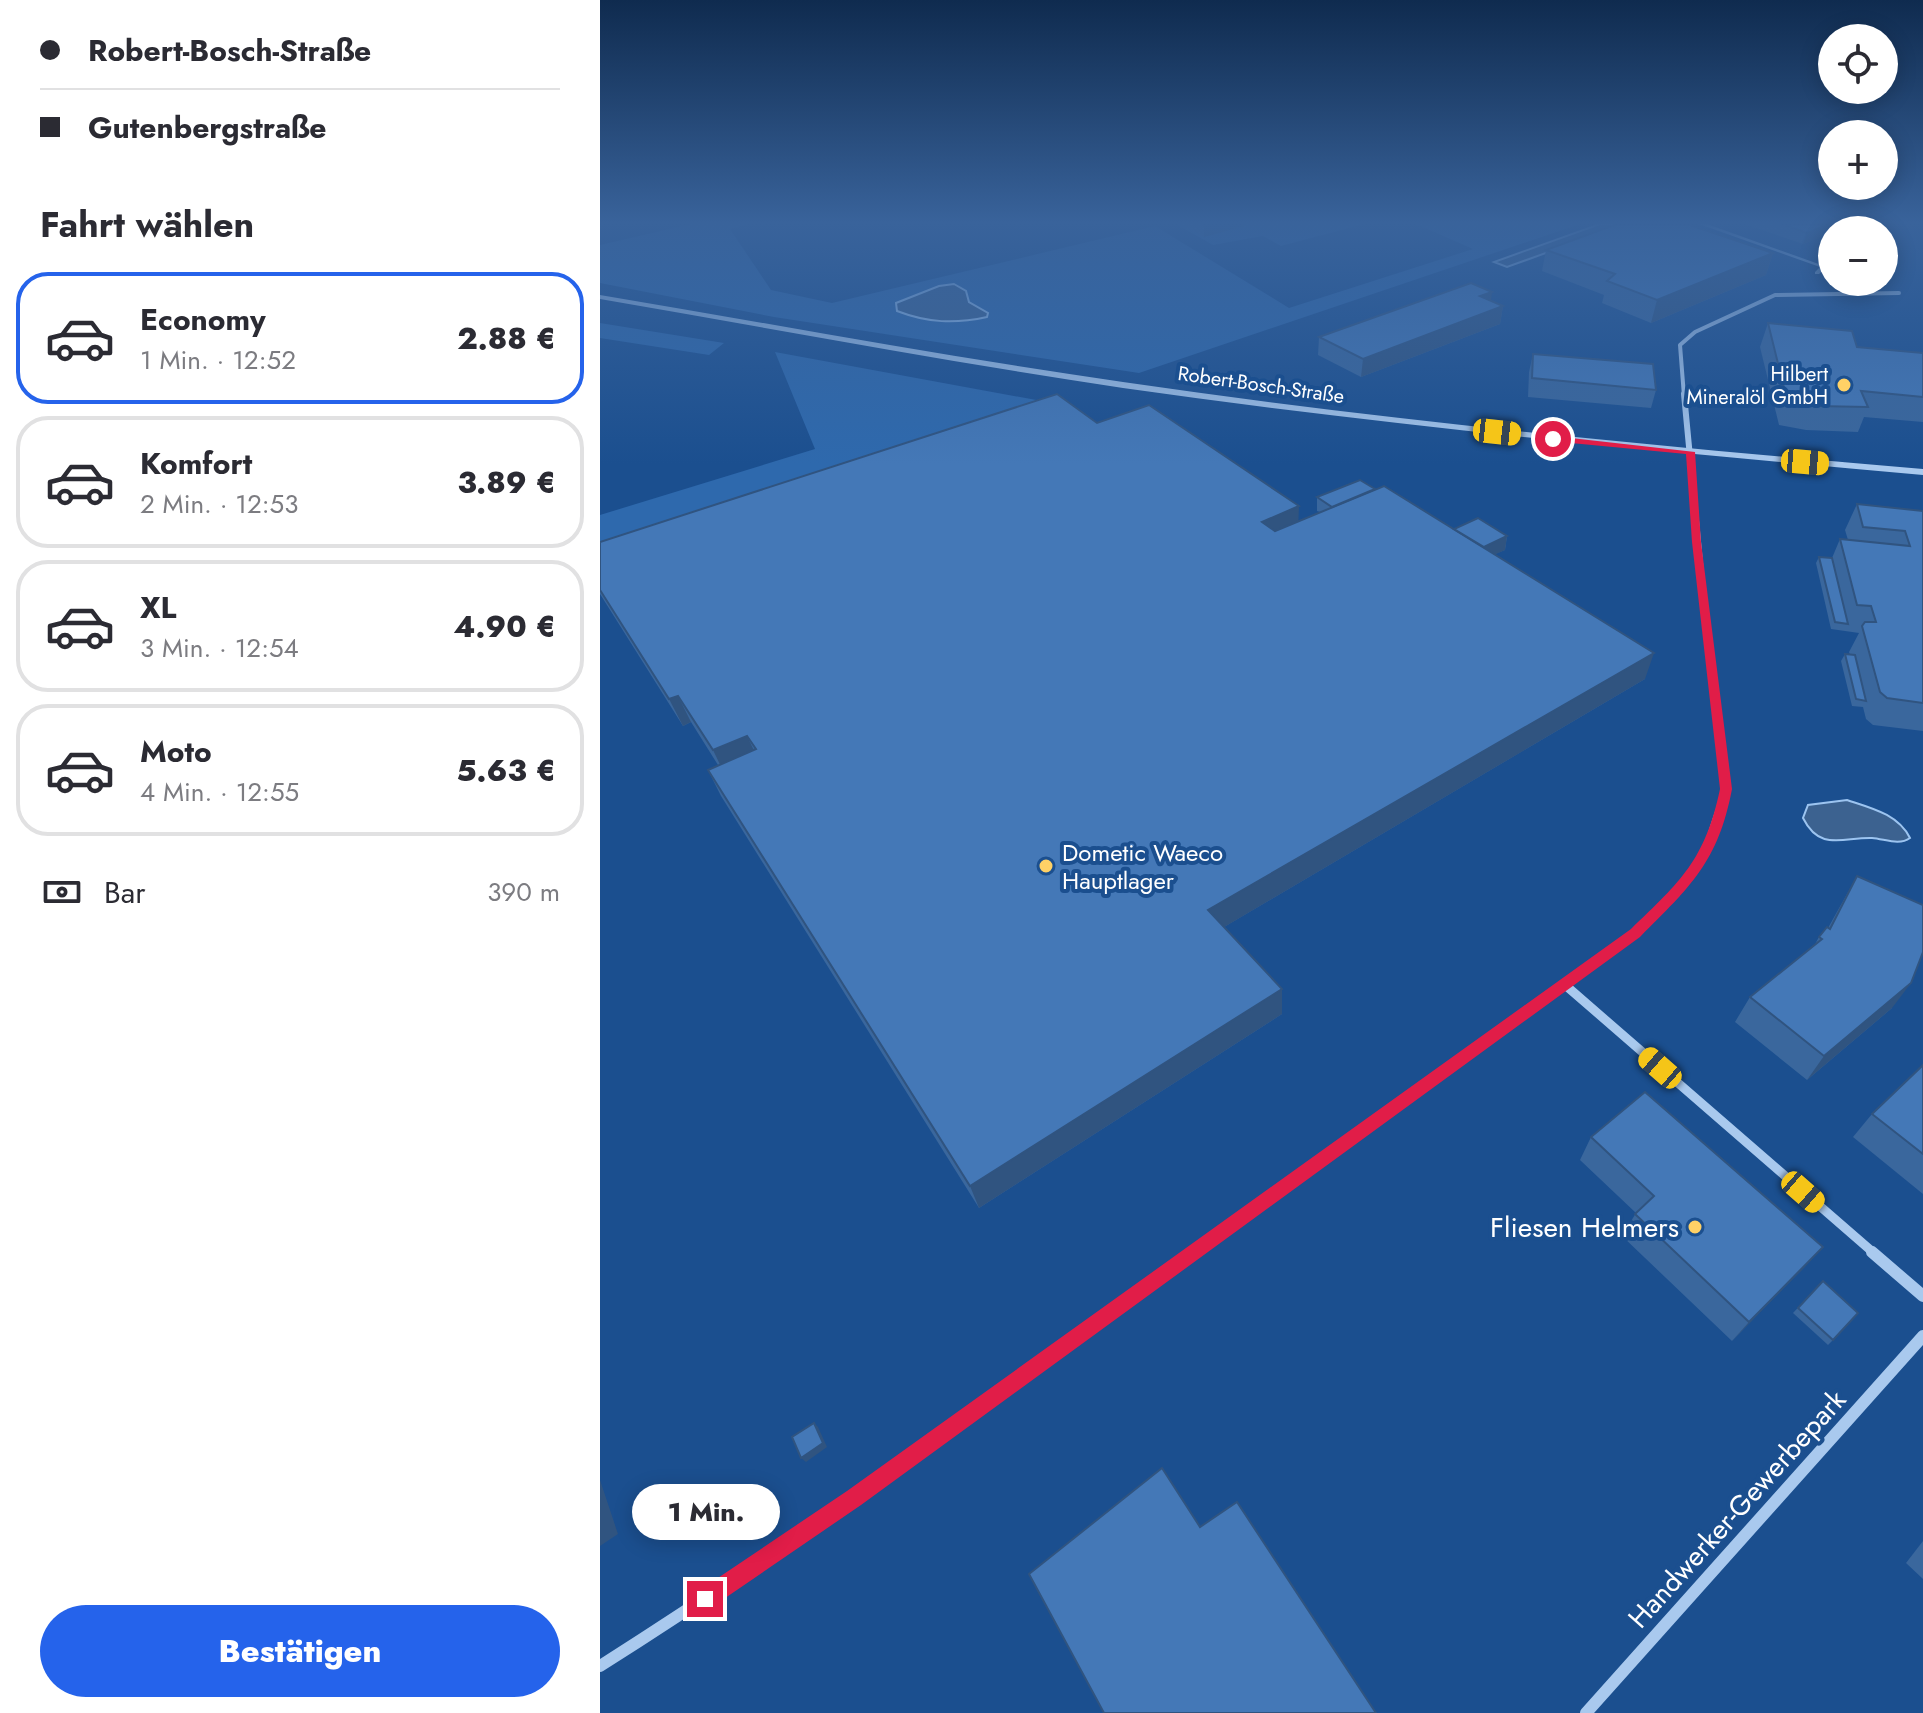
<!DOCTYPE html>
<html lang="de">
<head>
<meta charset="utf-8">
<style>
	body { margin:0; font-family:Jost,sans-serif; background:#f7f7f7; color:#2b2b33; height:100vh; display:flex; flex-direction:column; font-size:30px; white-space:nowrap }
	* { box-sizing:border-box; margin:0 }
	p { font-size:26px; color:#7c7c81 }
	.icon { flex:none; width:44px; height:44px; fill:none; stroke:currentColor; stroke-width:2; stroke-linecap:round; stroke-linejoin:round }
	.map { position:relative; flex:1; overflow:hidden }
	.side { display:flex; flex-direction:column; background:#fff; width:600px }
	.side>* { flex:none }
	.hud { display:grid; align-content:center; height:176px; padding:0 40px; background:#fff }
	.fabs { position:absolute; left:1218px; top:24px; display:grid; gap:16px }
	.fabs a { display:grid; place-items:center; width:80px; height:80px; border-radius:50%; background:#fff; box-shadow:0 4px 20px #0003; font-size:40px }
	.end { position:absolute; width:36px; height:36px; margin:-18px; border:10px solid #e11d48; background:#fff; box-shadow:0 0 0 4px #fff }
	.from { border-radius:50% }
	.bubble { position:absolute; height:56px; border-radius:28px; background:#fff; box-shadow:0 4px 20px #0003; font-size:26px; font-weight:800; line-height:56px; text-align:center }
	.car { position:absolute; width:24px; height:48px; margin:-24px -12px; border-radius:10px; box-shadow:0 0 6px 2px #0007; background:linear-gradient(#f5c518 24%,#345 0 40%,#f5c518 0 76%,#345 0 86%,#f5c518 0) }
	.hud b { display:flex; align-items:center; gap:28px; height:76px; font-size:30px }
	.hud b+b { border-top:2px solid #e1e1e2 }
	.hud i { width:20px; height:20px; background:#2b2b33 }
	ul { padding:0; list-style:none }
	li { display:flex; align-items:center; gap:24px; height:132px; margin:0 16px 12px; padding:0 24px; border:4px solid #e1e1e2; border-radius:32px }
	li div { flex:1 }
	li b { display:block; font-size:30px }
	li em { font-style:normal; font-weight:800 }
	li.current { border-color:#2563eb }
	li>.icon { width:72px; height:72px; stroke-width:1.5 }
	h2 { padding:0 40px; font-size:36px; line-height:96px }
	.pay { display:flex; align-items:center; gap:20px; height:88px; padding:0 40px; font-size:30px }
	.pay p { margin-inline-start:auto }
	.action { display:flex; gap:16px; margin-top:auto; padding:16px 40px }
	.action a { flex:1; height:92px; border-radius:48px; background:#2563eb; color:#fff; font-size:32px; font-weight:800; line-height:92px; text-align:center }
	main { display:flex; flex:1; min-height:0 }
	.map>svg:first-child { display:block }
	.green { fill:#2e69ad }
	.water { fill:#3c6290; stroke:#9cc4f0; stroke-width:2 }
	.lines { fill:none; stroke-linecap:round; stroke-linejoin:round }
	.stream { fill:#9cc4f0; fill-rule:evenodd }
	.minor-far4 { stroke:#a9c9ee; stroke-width:4 }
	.minor-far3 { stroke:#a9c9ee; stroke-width:6 }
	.minor-far2 { stroke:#a9c9ee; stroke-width:7 }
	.minor-far1 { stroke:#a9c9ee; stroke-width:9 }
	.minor { stroke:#a9c9ee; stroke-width:12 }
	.tertiary { fill:#a9c9ee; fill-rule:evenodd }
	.wall { fill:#3a679d }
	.shaded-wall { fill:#305480 }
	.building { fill:#4478b7; stroke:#305480; stroke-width:2 }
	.route { fill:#e11d48 }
	.poi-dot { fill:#ffd166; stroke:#1b4f8f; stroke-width:3 }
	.labels { text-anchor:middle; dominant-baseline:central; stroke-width:8; stroke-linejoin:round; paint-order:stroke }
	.far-poi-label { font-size:20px; fill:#fff; stroke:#1b4f8f; text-anchor:end }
	.far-street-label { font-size:20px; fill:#fff; stroke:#1b4f8f }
	.poi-label { font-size:24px; fill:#fff; stroke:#1b4f8f; text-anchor:start }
	.near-poi-label { font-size:28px; fill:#fff; stroke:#1b4f8f; text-anchor:end }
	.near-street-label { font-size:28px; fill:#fff; stroke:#1b4f8f }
</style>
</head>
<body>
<main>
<section class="side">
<div class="hud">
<b><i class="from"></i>Robert-Bosch-Straße</b>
<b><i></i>Gutenbergstraße</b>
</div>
<h2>Fahrt wählen</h2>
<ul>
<li class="current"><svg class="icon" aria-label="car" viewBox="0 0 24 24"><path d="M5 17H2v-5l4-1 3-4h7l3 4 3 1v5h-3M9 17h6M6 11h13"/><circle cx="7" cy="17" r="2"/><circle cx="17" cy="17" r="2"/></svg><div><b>Economy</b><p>1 Min. · 12:52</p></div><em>2.88 €</em></li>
<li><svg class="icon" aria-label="car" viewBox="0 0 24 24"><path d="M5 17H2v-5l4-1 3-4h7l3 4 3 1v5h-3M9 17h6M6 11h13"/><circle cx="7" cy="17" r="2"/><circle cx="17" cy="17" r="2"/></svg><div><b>Komfort</b><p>2 Min. · 12:53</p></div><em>3.89 €</em></li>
<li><svg class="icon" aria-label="car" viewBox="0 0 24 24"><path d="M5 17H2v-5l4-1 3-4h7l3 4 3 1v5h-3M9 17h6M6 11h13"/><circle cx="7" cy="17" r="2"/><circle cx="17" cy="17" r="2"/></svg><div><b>XL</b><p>3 Min. · 12:54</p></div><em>4.90 €</em></li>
<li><svg class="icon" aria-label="car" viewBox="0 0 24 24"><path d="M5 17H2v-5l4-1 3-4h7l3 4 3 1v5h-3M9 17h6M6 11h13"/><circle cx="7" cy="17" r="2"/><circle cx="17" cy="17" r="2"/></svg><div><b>Moto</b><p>4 Min. · 12:55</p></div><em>5.63 €</em></li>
</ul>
<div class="pay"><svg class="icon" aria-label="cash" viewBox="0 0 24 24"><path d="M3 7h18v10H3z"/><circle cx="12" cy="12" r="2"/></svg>Bar<p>390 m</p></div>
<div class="action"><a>Bestätigen</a></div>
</section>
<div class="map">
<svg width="1323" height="1713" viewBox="0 0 1323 1713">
	<rect width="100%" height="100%" fill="#1b4f8f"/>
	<g class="green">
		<path d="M 91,224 L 148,224 L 130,229 L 171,290 L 232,303 L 555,226 L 689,308 L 873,249 L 816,224 L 980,224 L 539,373 L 174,317 L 0,283 L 0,245 Z"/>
		<path d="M 576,224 L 764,224 L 681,246 L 663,236 L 613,245 Z"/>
		<path d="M 0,323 L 124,343 L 109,355 L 0,338 Z"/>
		<path d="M 175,352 L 469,406 L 0,563 L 0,515 L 215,449 Z"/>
	</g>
	<g class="water">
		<path d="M 1000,224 L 1026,224 L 907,267 L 894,262 Z"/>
		<path d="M 354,284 L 366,291 L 369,302 L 388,313 L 387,317 C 355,324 328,323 297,311 L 296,303 L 339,286 Z"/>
		<path d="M 1247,800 C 1271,808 1298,814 1310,838 C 1299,846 1285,839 1272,838 C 1243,837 1220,852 1203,818 L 1208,805 Z"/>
	</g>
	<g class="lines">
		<path class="stream" d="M 1099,224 L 1107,224 L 1227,267 L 1219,274 L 1215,274 L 1215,272 L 1220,267 Z"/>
		<path class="minor-far4" d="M 1084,396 L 1080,345 L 1095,332 L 1175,295 L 1299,293"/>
		<path class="minor-far3" d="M 1084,394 L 1105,615"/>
		<path class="minor-far2" d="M 1074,895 L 1105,853 L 1126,789 L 1105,613"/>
		<g class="minor-far1">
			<path d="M 964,984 L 1275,1254"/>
			<path d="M 591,1254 L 1035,933 L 1076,893"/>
		</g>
		<g class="minor">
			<path d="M 1272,1252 L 1323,1296"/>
			<path d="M 0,1666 C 204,1537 398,1394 594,1252"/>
			<path d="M 986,1713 L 1323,1336"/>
		</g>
		<path class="tertiary" d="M 0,295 C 174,324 348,357 523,382 C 788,421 1056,446 1323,469 L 1323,475 C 1056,451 788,426 523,388 C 348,362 174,329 0,299 Z"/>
	</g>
	<g class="wall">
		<path d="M 583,224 L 644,224 L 644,226 L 604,237 Z"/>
		<path d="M 1145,224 L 1221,224 L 1225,226 L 1221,237 L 1203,244 Z"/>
		<path d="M 946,250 L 1173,253 L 1166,275 L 1051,323 L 1002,303 L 1004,295 L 942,271 Z"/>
		<path d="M 891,301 L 903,306 L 900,324 L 761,377 L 718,355 L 719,337 Z"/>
		<path d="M 1168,323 L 1257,347 L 1323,353 L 1323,422 L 1264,417 L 1258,432 L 1206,430 L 1179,425 L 1160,347 Z"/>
		<path d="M 933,354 L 1056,390 L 1051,408 L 928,397 L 929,372 Z"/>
		<path d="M 497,423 L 699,521 L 720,512 L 717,511 L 717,497 L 775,489 L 854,529 L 907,536 L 905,550 L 895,554 L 1045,679 L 624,927 L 682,989 L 682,1014 L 379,1208 L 121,796 L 108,770 L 118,765 L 91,722 L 83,726 L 0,594 L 0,542 Z"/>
		<path d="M 1257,504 L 1323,511 L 1323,731 L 1273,725 L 1266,719 L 1263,707 L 1252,706 L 1241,661 L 1245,654 L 1250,655 L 1249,652 L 1259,633 L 1231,629 L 1216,563 L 1219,557 L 1232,558 L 1240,539 L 1248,540 L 1245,530 Z"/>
		<path d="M 1257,876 L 1292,1008 L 1207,1080 L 1135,1022 L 1150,997 L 1214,946 L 1219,937 L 1228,928 Z"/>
		<path d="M 1323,1065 L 1323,1194 L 1253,1137 L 1272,1114 Z"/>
		<path d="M 991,1137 L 1223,1247 L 1132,1341 L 1022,1236 L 1036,1213 L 980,1160 Z"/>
		<path d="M 1223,1281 L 1233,1340 L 1228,1345 L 1193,1313 Z"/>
		<path d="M 1323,1541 L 1323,1579 L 1306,1563 Z"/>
	</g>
	<g class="shaded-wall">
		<path d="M 604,224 L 644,224 L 644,226 L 604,237 Z"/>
		<path d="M 1307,224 L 1315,224 L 1314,227 L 1305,228 Z"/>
		<path d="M 1225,226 L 1221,237 L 1203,244 L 1207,233 Z"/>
		<path d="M 1173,253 L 1166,275 L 1051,323 L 1057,300 Z"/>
		<path d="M 892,292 L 890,309 L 880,296 Z"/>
		<path d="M 903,306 L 900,324 L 761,377 L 763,359 Z"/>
		<path d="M 699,506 L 698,532 L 662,547 L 662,522 Z"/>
		<path d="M 907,536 L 905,550 L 876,563 L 879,550 Z"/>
		<path d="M 1054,653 L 1045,679 L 609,936 L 608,910 Z"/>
		<path d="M 78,696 L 91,722 L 83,726 L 69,699 Z"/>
		<path d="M 147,736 L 160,763 L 126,777 L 113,750 Z"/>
		<path d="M 1311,983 L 1292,1008 L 1207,1080 L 1224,1056 Z"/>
		<path d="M 682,989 L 682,1014 L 379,1208 L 370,1186 Z"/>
		<path d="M 1223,1247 L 1204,1268 L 1132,1341 L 1149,1322 Z"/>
		<path d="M 214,1423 L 218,1427 L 227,1447 L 206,1462 L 201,1458 Z"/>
		<path d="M 0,1480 L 18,1534 L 0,1546 Z"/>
	</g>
	<g class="building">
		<path d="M 1017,224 L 1087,224 L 1173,253 L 1057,300 L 1007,281 L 1015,274 L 946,250 Z"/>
		<path d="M 1182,224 L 1221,224 L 1225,226 L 1207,233 Z"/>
		<path d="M 871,283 L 892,292 L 880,296 L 903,306 L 763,359 L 719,337 Z"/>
		<path d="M 1168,323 L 1252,331 L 1257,347 L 1323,353 L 1323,397 L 1261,391 L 1268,407 L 1215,406 L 1187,400 Z"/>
		<path d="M 933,354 L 1053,364 L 1056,390 L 932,378 Z"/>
		<path d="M 457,394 L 497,423 L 549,405 L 699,506 L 662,522 L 675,531 L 784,486 L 1054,653 L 608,910 L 682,989 L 370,1186 L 108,770 L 156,749 L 147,736 L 113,750 L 78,696 L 69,699 L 0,590 L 0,542 Z"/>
		<path d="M 760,480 L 775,489 L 732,507 L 717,497 Z"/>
		<path d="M 1257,504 L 1323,511 L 1323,703 L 1287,698 L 1280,692 L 1262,626 L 1265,622 L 1276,622 L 1271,606 L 1257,605 L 1240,539 L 1310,546 L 1305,531 L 1263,527 Z"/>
		<path d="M 878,518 L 907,536 L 884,547 L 854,529 Z"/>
		<path d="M 1219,557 L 1232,558 L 1248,624 L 1235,622 Z"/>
		<path d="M 1245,654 L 1255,655 L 1266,701 L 1256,699 Z"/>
		<path d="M 1257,876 L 1323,905 L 1323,952 L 1311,983 L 1224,1056 L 1150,997 L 1222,939 L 1219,937 L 1227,927 L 1230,929 Z"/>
		<path d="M 1323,1065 L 1323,1154 L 1272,1114 Z"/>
		<path d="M 1045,1092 L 1223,1247 L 1149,1322 L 1035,1214 L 1054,1196 L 991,1137 Z"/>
		<path d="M 1223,1281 L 1258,1313 L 1233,1340 L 1198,1308 Z"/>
		<path d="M 214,1423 L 223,1443 L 201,1458 L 192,1437 Z"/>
		<path d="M 562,1468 L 600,1527 L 637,1502 L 776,1713 L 504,1713 L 429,1574 Z"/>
	</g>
	<linearGradient id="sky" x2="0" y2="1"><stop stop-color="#0f2b4f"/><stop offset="0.48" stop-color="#39639b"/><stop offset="1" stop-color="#39639b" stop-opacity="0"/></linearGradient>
	<rect width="1323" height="464" fill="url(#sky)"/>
	<path class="route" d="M 953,436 L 1095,452 L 1101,542 L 1132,789 C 1118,862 1091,886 1040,937 L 261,1505 L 112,1607 L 105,1610 L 97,1607 L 94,1599 L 97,1592 L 247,1491 L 1031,929 C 1081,881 1105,860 1120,789 L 1092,542 L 1086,454 L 950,441 Z"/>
	<g class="poi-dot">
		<circle cx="1244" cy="385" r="8"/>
		<circle cx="446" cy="866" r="8"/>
		<circle cx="1095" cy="1227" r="8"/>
	</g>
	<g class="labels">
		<g class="far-poi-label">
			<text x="1228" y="374">Hilbert<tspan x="1228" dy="23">Mineralöl GmbH</tspan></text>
		</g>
		<g class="far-street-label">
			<text transform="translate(661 385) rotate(8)">Robert-Bosch-Straße</text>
		</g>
		<g class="poi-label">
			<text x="462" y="852">Dometic Waeco<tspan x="462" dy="28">Hauptlager</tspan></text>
		</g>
		<g class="near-poi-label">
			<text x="1079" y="1227">Fliesen Helmers</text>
		</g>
		<g class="near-street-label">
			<text transform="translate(1137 1509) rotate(-48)">Handwerker-Gewerbepark</text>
		</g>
	</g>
</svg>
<div class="fabs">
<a><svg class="icon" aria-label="locate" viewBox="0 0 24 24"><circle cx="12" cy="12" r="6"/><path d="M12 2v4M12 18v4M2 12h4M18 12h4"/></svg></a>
<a>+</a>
<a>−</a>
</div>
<i class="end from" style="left:953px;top:439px"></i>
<i class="end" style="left:105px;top:1599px"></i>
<div class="bubble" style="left:32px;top:1484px;width:148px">1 Min.</div>
<i class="car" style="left:897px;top:432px;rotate:96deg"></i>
<i class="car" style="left:1205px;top:462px;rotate:95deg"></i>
<i class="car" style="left:1060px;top:1068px;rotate:311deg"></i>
<i class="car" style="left:1203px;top:1192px;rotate:131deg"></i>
</div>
</main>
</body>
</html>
